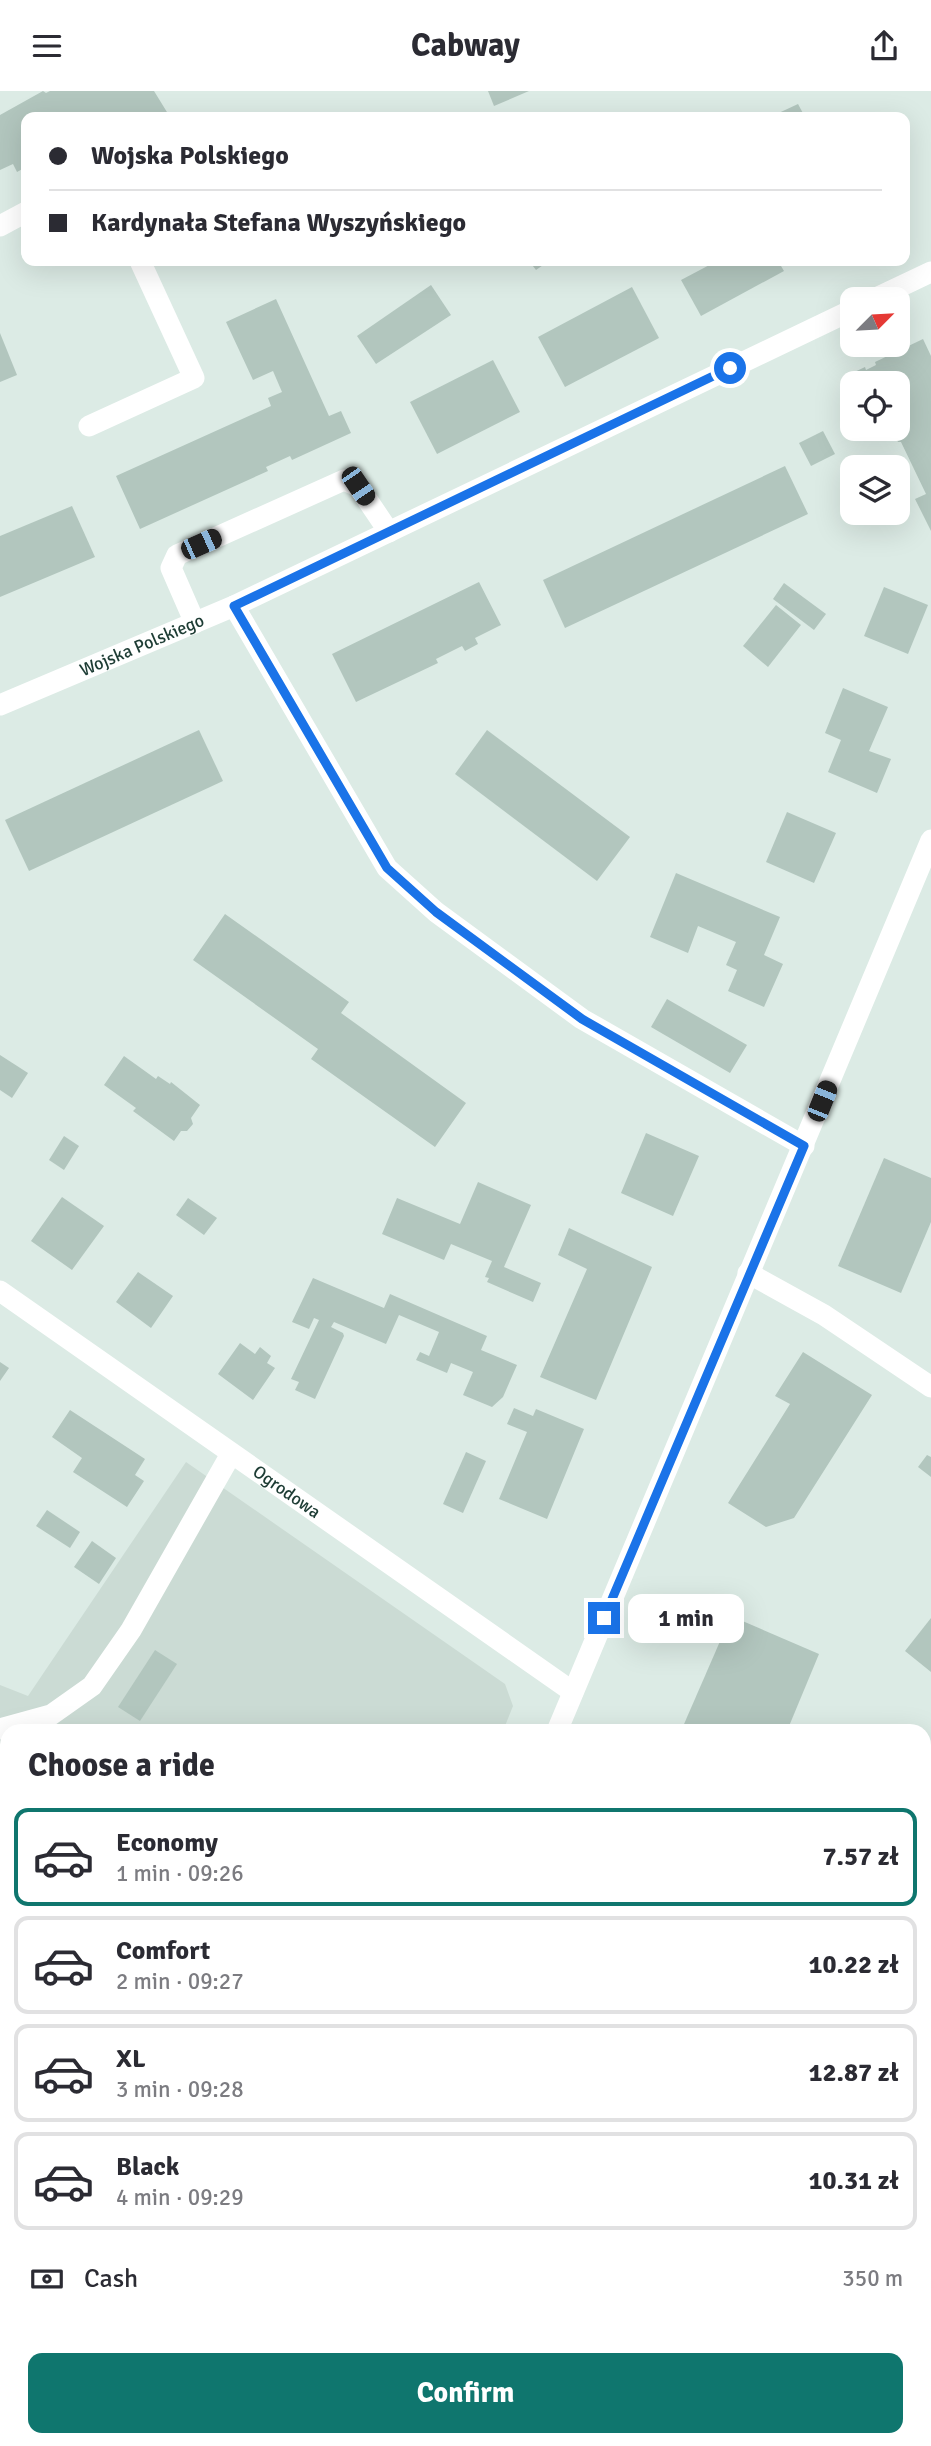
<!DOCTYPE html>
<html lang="en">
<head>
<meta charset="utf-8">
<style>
	body { margin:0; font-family:Signika,sans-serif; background:#f7f7f7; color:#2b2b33; height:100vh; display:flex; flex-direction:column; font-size:26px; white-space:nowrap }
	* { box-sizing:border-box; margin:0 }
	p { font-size:23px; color:#7c7c81 }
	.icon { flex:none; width:38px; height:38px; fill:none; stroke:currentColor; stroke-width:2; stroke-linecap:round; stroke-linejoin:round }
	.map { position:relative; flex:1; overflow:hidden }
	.drawer { position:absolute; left:0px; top:1633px; width:931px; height:723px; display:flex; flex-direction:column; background:#fff; border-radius:21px 21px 0 0; box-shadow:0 7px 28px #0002 }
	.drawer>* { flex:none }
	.top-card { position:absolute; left:21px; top:21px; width:889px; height:154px; border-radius:14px; box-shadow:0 7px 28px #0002; display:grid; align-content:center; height:154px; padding:0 28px; background:#fff }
	.needle { width:46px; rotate:66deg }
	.tools { position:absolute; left:840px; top:196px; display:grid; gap:14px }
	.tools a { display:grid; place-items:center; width:70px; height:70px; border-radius:14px; background:#fff; box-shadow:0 7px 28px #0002; font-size:35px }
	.end { position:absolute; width:32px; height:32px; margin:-16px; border:9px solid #1a73e8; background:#fff; box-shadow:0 0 0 4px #fff }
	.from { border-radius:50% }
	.bubble { position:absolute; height:49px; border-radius:14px; background:#fff; box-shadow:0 7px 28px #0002; font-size:23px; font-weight:700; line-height:49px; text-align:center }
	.car { position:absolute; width:21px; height:42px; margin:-21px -10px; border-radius:9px; box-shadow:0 0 5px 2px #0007; background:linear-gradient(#222 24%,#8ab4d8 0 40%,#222 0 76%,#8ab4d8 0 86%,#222 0) }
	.top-card b { display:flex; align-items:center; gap:24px; height:66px; font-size:26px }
	.top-card b+b { border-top:2px solid #e1e1e2 }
	.top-card i { width:18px; height:18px; background:#2b2b33 }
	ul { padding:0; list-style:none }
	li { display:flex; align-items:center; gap:21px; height:98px; margin:0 14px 10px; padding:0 14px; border:4px solid #e1e1e2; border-radius:14px }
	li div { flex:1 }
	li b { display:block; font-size:26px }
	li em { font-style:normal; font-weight:700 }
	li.active { border-color:#0f766e }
	li>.icon { width:63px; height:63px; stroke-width:1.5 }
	h2 { padding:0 28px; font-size:32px; line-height:84px }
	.pay { display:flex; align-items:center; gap:18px; height:77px; padding:0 28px; font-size:26px }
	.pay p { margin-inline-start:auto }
	.button { display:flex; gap:14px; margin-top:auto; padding:14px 28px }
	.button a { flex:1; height:80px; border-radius:14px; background:#0f766e; color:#fff; font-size:28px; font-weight:700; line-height:80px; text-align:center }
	header { display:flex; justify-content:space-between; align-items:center; height:91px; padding:0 28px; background:#fff; font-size:32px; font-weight:700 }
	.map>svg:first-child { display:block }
	.built { fill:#cbdbd4 }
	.building { fill:#b2c6be }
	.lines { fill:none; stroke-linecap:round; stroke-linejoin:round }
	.minor { stroke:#fff; stroke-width:21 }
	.rail { stroke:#567870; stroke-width:5; stroke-dasharray:14 7; stroke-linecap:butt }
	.route { stroke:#1a73e8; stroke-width:9 }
	.labels { text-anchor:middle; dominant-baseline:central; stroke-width:5; stroke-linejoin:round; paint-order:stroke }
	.street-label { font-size:18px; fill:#1d3c34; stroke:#edf7f2 }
</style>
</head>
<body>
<header><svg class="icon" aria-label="menu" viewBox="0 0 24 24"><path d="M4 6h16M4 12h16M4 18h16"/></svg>Cabway<svg class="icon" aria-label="share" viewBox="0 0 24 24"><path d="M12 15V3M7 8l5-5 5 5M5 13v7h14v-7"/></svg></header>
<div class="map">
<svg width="931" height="2355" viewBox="0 0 931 2355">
	<rect width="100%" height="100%" fill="#dcebe5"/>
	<g class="built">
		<path d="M 186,1371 L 505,1593 L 513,1615 L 503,1640 L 7,1640 L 7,1932 L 0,1932 L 0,1594 L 28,1605 Z"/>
		<path d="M 0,2022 L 7,2022 L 7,2348 L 211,2349 L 208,2355 L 0,2355 Z"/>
		<path d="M 931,2025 L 931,2355 L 308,2355 L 310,2348 L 924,2348 L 924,2027 Z"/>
	</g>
	<g class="building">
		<path d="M 43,0 L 46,2 L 50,0 L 154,0 L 170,26 L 26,26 L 26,76 L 17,81 L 13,73 L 0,79 L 0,24 Z"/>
		<path d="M 488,0 L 529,0 L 494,15 Z"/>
		<path d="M 798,13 L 805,26 L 770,26 Z"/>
		<path d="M 529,170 L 549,170 L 536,179 Z"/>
		<path d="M 717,170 L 778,170 L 784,180 L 701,225 L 681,189 Z"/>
		<path d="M 431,194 L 451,224 L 376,273 L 357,245 Z"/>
		<path d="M 632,196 L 659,247 L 565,296 L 538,246 Z"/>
		<path d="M 276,208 L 329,325 L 341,320 L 351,342 L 292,369 L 290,365 L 266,376 L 268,380 L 140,438 L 116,385 L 271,315 L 268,307 L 282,301 L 273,280 L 253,289 L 226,231 Z"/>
		<path d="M 0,242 L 17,284 L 0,291 Z"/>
		<path d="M 923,248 L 931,265 L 931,440 L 915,408 L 926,403 L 901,351 L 898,351 L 892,338 L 898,338 L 898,292 L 852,292 L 852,307 L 842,287 L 865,276 L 866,279 L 876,274 L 875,271 Z"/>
		<path d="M 493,269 L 520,321 L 437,363 L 410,311 Z"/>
		<path d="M 823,340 L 835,363 L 811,375 L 799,352 Z"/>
		<path d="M 785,375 L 808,423 L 565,537 L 543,489 Z"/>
		<path d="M 72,415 L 95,466 L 0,506 L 0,445 Z"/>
		<path d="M 479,491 L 501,534 L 475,547 L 478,553 L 465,560 L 462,555 L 436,568 L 438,572 L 356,611 L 332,563 Z"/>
		<path d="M 784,492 L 826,523 L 814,539 L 773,508 Z"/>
		<path d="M 884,496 L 928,514 L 908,563 L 864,545 Z"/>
		<path d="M 776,514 L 801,534 L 768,576 L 743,555 Z"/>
		<path d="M 843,597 L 888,616 L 869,660 L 891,668 L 877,702 L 828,681 L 841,649 L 825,642 Z"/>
		<path d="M 199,639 L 223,690 L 29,780 L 5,729 Z"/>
		<path d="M 487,639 L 630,746 L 597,790 L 455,683 Z"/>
		<path d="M 787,721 L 836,742 L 814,792 L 766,771 Z"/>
		<path d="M 676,782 L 780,826 L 764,864 L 783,873 L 764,916 L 728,900 L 737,879 L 726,874 L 736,851 L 698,835 L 688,862 L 650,846 Z"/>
		<path d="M 225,823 L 349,911 L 341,922 L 466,1012 L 435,1056 L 311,968 L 318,958 L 193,869 Z"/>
		<path d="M 667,908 L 747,954 L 730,982 L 651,936 Z"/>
		<path d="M 0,964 L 28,982 L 12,1007 L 0,999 Z"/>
		<path d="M 124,965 L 156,988 L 158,985 L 170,993 L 171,991 L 200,1014 L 191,1027 L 193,1033 L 187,1040 L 181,1040 L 174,1050 L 133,1020 L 136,1017 L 104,994 Z"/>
		<path d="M 646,1042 L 699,1065 L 673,1125 L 621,1102 Z"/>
		<path d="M 64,1045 L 79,1055 L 64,1079 L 49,1069 Z"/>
		<path d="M 884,1067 L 931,1087 L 931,1131 L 901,1202 L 838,1175 Z"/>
		<path d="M 478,1091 L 531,1114 L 504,1176 L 541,1192 L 533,1211 L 487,1191 L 489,1187 L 485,1186 L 492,1170 L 451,1153 L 444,1169 L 382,1143 L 397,1107 L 460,1133 Z"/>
		<path d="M 62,1106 L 104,1135 L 72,1179 L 31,1150 Z"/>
		<path d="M 188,1107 L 217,1127 L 204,1144 L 176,1124 Z"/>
		<path d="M 569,1137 L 652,1176 L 596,1309 L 540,1286 L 587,1178 L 558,1164 Z"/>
		<path d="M 138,1181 L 173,1205 L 151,1237 L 116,1211 Z"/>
		<path d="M 313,1187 L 384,1217 L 390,1203 L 487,1245 L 481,1259 L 517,1274 L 503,1306 L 492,1316 L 463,1304 L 473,1281 L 451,1272 L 447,1282 L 416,1269 L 420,1261 L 429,1265 L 439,1241 L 399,1224 L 386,1253 L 334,1231 L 331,1236 L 343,1242 L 344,1245 L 315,1308 L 295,1299 L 299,1291 L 291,1288 L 319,1229 L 314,1227 L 309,1238 L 292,1231 Z"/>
		<path d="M 240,1252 L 255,1263 L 260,1256 L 271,1265 L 267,1272 L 275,1277 L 253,1309 L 218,1283 Z"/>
		<path d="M 803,1261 L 872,1304 L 794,1427 L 766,1436 L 728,1412 L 790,1313 L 775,1305 Z"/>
		<path d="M 0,1271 L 9,1277 L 0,1290 Z"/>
		<path d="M 514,1317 L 533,1325 L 536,1318 L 584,1338 L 547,1428 L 499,1408 L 527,1341 L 507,1333 Z"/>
		<path d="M 70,1319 L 145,1368 L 135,1384 L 144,1390 L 127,1416 L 73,1381 L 82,1367 L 52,1346 Z"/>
		<path d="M 466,1361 L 486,1370 L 463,1422 L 443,1413 Z"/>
		<path d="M 927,1364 L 931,1366 L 931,1386 L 918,1376 Z"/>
		<path d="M 47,1419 L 80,1441 L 70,1457 L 36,1435 Z"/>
		<path d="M 92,1450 L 116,1467 L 99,1493 L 74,1476 Z"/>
		<path d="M 731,1525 L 819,1563 L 787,1640 L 681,1640 Z"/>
		<path d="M 931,1527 L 931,1581 L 905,1560 Z"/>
		<path d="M 155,1559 L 177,1573 L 140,1630 L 118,1616 Z"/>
		<rect x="0" y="1682" width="7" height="72"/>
		<path d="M 924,1761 L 931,1766 L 931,1853 L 924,1848 Z"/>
		<path d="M 931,2279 L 931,2311 L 924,2312 L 924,2280 Z"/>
		<path d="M 348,2348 L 411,2348 L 411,2355 L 349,2355 Z"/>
		<path d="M 417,2348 L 553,2348 L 553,2350 L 515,2355 L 418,2355 Z"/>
	</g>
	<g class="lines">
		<g class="minor">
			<path d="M 0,135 L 26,121"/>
			<path d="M 874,208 L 931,181"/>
			<path d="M 89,335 L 194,287 L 140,170"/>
			<path d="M 234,515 L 387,777 L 436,821 L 582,928 L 804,1055"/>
			<path d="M 195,532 L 171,477 L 177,464 L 344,389 L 358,395 L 389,441"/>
			<path id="s1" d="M 0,614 L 234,515 L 852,219"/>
			<path d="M 748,1182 L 824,1224 L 931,1296"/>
			<path id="s2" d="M 0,1200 L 573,1601"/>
			<path d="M 0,1638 L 51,1624 L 92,1595 L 131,1539 L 231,1363"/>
			<path d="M 557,1640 L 931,749"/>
			<path d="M 0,1994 L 7,1994"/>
		</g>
		<g class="rail">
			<path d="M 924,2056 L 931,2054"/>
			<path d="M 924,2081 L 931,2079"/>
			<path d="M 924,2153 L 931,2152"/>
			<path d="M 0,2161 L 7,2160"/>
			<path d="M 924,2184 L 931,2183"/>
			<path d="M 0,2185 L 7,2184"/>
			<path d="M 0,2236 L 7,2236"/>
			<path d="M 0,2274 L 7,2273"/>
			<path d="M 0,2300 L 7,2300"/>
		</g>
	</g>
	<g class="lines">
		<path class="route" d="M 604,1527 L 804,1055 L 582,928 L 436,821 L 387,777 L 234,515 L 730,277"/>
	</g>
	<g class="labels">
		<g class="street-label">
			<text stroke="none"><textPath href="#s1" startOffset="154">Wojska Polskiego</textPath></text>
			<text stroke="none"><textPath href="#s2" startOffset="350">Ogrodowa</textPath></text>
		</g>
	</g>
</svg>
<div class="tools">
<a><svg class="needle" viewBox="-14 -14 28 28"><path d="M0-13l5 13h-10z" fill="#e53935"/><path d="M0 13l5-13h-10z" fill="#7c7c81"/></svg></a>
<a><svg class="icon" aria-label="locate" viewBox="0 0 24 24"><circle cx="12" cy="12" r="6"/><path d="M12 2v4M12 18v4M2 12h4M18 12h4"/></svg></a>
<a><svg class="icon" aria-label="layers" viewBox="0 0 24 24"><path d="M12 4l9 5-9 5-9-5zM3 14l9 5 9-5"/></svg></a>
</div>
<i class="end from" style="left:730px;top:277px"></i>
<i class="end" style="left:604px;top:1527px"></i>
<div class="bubble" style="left:628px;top:1503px;width:116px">1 min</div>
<i class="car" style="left:358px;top:395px;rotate:146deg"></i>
<i class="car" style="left:201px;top:453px;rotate:66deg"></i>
<i class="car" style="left:822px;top:1010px;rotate:22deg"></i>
<div class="top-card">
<b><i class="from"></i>Wojska Polskiego</b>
<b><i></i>Kardynała Stefana Wyszyńskiego</b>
</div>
<section class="drawer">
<h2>Choose a ride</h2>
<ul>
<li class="active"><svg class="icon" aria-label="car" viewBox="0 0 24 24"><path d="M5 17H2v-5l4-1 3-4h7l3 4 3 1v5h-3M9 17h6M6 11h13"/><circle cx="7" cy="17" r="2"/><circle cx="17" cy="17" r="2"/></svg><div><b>Economy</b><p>1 min · 09:26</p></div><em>7.57 zł</em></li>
<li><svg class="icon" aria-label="car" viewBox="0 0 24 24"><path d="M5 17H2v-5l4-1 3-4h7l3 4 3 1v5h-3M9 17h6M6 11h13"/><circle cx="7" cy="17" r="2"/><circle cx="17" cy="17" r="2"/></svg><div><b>Comfort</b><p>2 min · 09:27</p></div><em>10.22 zł</em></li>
<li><svg class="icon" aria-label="car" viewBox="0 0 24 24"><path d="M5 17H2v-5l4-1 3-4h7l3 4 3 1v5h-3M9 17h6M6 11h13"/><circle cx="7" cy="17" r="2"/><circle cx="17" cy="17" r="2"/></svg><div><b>XL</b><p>3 min · 09:28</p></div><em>12.87 zł</em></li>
<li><svg class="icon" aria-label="car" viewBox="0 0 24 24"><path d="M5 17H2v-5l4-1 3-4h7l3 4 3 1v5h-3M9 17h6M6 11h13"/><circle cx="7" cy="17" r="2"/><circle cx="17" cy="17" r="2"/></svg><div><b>Black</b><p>4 min · 09:29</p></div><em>10.31 zł</em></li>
</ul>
<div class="pay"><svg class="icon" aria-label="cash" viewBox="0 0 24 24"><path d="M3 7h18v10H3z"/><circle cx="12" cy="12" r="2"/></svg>Cash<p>350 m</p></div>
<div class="button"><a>Confirm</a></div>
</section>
</div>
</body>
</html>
